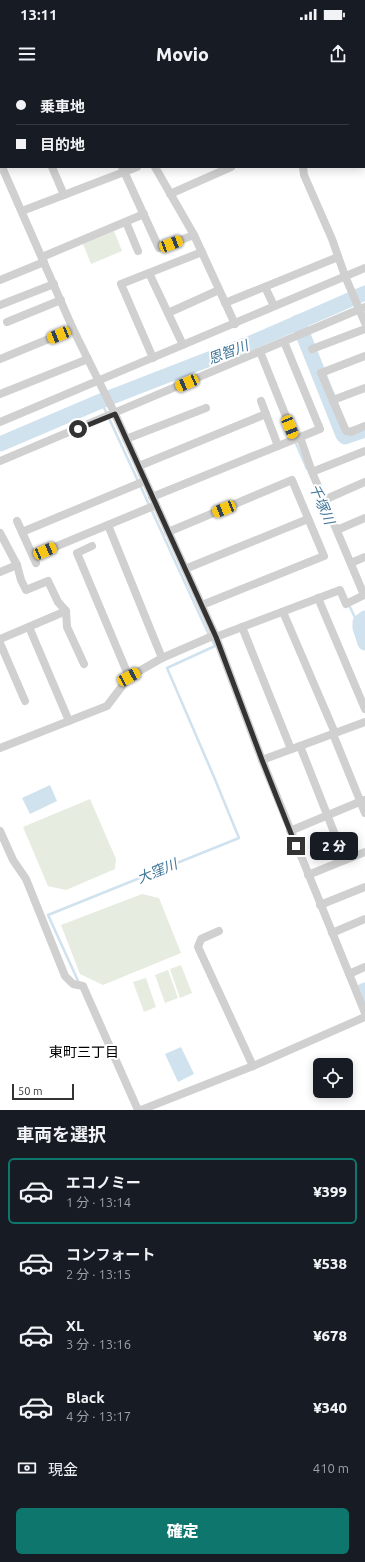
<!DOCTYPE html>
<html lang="ja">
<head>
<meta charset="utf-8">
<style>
	body { margin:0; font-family:Ubuntu,"Noto Sans JP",sans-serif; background:#242831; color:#f1f3f6; height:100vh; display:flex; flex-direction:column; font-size:15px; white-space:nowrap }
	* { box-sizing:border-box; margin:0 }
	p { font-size:13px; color:#9ea1a6 }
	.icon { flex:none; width:22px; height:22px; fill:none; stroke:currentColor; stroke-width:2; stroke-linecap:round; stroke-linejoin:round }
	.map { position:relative; height:1030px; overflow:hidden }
	.sheet { display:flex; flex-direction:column; background:#171b24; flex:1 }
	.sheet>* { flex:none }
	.guide { position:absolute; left:0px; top:0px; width:365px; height:88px; box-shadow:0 2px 10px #0003; display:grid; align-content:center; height:88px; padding:0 16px; background:#171b24 }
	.controls { position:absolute; left:313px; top:978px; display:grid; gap:8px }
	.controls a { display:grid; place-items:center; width:40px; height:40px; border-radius:6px; background:#171b24; box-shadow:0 2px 10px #0003; font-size:20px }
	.scale { position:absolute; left:12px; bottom:10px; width:62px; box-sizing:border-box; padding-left:4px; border:2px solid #333; border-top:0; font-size:11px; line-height:14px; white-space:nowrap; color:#333; -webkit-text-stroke:3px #fff; paint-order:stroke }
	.end { position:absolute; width:18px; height:18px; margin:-9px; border:5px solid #333; background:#fff; box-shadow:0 0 0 2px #fff }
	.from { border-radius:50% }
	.bubble { position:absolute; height:28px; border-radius:6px; background:#171b24; box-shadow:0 2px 10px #0003; font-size:13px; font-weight:800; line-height:28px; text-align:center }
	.car { position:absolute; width:12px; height:24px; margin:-12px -6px; border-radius:5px; box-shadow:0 0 3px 1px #0007; background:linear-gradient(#f5c518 24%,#345 0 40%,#f5c518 0 76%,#345 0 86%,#f5c518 0) }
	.guide b { display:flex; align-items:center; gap:14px; height:38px; font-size:15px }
	.guide b+b { border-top:1px solid #363941 }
	.guide i { width:10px; height:10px; background:#f1f3f6 }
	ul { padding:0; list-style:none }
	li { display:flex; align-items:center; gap:12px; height:66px; margin:0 8px 6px; padding:0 8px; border:2px solid transparent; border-radius:6px }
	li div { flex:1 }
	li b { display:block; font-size:15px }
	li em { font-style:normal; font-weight:800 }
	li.current { border-color:#0f766e }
	li>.icon { width:36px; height:36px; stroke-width:1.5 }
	h2 { padding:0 16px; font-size:18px; line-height:48px }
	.pay { display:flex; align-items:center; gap:10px; height:44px; padding:0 16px; font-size:15px }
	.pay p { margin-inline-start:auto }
	.button { display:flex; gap:8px; margin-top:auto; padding:8px 16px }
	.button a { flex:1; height:46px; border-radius:6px; background:#0f766e; color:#fff; font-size:16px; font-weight:800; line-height:46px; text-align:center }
	.status { display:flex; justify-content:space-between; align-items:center; height:28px; padding:0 20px; background:#171b24; direction:ltr }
	.status svg { height:11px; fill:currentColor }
	header { display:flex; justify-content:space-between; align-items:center; height:52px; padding:0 16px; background:#171b24; font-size:18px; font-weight:800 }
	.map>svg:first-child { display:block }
	.green { fill:#e6ecdf }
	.water { fill:#cfe2ee }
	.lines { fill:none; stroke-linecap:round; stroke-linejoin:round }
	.stream { stroke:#cfe2ee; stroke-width:2.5 }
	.river { stroke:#cfe2ee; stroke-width:15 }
	.street { stroke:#d0d0d0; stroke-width:8 }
	.route { stroke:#333; stroke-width:5 }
	.labels { text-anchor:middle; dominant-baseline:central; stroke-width:4; stroke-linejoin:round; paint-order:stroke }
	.water-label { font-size:14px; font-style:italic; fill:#3f7597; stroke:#fff }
	.neighbourhood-label { font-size:14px; fill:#000; stroke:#fff }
</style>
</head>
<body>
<div class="status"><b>13:11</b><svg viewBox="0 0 49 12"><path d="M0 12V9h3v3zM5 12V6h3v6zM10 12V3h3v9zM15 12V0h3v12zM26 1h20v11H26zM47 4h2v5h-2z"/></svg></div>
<header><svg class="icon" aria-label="menu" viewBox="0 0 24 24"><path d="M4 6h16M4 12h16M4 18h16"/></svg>Movio<svg class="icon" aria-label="share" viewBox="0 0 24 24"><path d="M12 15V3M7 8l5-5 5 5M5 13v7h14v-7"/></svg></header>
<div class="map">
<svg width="365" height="1030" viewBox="0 0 365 1030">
	<rect width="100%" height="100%" fill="#fff"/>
	<g class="green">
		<path d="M 114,151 L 122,171 L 91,184 L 83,164 Z"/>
		<path d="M 90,719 L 116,779 L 115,789 L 66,810 L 48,806 L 23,747 Z"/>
		<path d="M 142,814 L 159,818 L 181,873 L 103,905 L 80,894 L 61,845 Z"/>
		<path d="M 181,885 L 192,913 L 180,918 L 170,889 Z"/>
		<path d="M 168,890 L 178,918 L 165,923 L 155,895 Z"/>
		<path d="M 146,898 L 156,927 L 144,932 L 133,902 Z"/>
	</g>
	<g class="water">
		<path d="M 50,705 L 57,721 L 30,734 L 22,718 Z"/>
		<path d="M 181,967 L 194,994 L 178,1002 L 165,974 Z"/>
	</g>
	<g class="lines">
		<g class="stream">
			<path d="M 253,262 L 256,270"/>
			<path d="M 101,321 L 138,401"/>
			<path d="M 295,361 L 307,389"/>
			<path d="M 141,407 L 149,425"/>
			<path d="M 152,431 L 209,555"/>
			<path d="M 349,525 L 360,548"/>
			<path d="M 79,903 L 48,835 L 239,758 L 214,697 L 167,588 L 215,566 L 212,560"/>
		</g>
		<g class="river">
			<path d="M 298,242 L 343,355 L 345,357 L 365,350"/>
			<path d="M 0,364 L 101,321 L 253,262 L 365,213"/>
			<path d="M 365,538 L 360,542 L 360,548 L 365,563"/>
			<path d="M 365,910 L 363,911 L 365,915"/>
		</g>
		<g class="street">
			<path d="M 151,0 L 151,1"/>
			<path d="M 270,0 L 270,1"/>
			<path d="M 114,1 L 116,0"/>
			<path d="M 325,1 L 327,0"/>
			<path d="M 2,87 L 73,249 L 115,334 L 216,557 L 262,680 L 365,933"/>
			<path d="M 52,87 L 64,115"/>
			<path d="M 122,87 L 159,168 L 194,155"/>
			<path d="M 155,87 L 194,155 L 235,244"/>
			<path d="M 303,87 L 304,95 L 332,159 L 345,196 L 365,243"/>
			<path d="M 170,114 L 231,87"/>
			<path d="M 22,131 L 137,87"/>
			<path d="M 126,142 L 138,171"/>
			<path d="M 42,177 L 144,134"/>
			<path d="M 149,193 L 183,265"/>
			<path d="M 0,200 L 44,182"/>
			<path d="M 265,207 L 274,226"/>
			<path d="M 225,223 L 338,177"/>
			<path d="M 0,225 L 54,204"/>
			<path d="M 168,233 L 219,210"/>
			<path d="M 7,242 L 61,220"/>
			<path d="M 312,269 L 365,249"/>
			<path d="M 261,274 L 295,359"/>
			<path d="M 365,276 L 321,293 L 346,351 L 351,352 L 365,346"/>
			<path d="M 153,278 L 121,204 L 202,172"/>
			<path d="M 0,279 L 73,249"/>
			<path d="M 0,314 L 88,279"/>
			<path d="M 333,320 L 365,308"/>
			<path d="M 261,321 L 278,366"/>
			<path d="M 0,342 L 365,188"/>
			<path d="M 126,359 L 206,328"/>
			<path d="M 0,381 L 365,227"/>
			<path d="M 139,386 L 266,334"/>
			<path d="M 312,392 L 365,371"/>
			<path d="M 152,417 L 320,349 L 285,264"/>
			<path d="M 324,420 L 365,402"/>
			<path d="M 17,441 L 36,483"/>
			<path d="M 108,445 L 162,578"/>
			<path d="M 337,450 L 365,438"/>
			<path d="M 22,452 L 145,401"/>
			<path d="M 168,452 L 292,400 L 324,476 L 202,525"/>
			<path d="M 0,453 L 17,485 L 21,500 L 26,510 L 48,501 L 58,522 L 66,531 L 67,547 L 84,584"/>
			<path d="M 92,466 L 77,473 L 129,597"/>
			<path d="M 33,476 L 156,425"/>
			<path d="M 351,483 L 365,477"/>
			<path d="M 185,489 L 308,439"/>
			<path d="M 0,492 L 17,485"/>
			<path d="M 318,518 L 365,629"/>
			<path d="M 283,532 L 335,653"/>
			<path d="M 29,547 L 69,641"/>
			<path d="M 242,547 L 291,669"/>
			<path d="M 216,557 L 340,510 L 346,524 L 364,515 L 312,392 L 300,357"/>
			<path d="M 0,559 L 66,531"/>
			<path d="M 0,563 L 25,621"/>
			<path d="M 333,654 L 365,733"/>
			<path d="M 300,666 L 345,780"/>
			<path d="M 0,668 L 107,626 L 129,597 L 162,578 L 215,555"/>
			<path d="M 262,680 L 365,642"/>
			<path d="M 0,751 L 13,780 L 26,799 L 65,896 L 73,904 L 83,906 L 138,1030"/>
			<path d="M 290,751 L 364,720"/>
			<path d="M 308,795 L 365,772"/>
			<path d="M 320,825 L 365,807"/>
			<path d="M 219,851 L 201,859 L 198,867 L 253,986"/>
			<path d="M 332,853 L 365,839"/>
			<path d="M 349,894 L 365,887"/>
			<path d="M 141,1030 L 253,986 L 365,937"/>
		</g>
	</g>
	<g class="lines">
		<path class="route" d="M 78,349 L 115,334 L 216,557 L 262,680 L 296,766"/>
	</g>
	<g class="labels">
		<g class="water-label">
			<text transform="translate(228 272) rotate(-21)">恩智川</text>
			<text transform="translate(322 424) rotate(67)">千塚川</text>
			<text transform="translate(157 791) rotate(-22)">大窪川</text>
		</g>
		<g class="neighbourhood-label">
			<text x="84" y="972">東町三丁目</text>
		</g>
	</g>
</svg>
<div class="controls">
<a><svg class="icon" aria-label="locate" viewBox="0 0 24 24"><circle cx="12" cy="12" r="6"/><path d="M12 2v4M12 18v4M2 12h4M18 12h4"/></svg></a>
</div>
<div class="scale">50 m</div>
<i class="end from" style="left:78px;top:349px"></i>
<i class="end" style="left:296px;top:766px"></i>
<div class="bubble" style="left:310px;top:752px;width:48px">2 分</div>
<i class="car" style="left:171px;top:164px;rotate:69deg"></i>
<i class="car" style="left:59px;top:255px;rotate:248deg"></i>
<i class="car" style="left:187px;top:303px;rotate:247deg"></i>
<i class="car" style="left:290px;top:347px;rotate:158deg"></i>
<i class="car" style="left:224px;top:429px;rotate:248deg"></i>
<i class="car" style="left:45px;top:471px;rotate:67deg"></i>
<i class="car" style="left:129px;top:597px;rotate:61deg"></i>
<div class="guide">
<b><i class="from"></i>乗車地</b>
<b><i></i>目的地</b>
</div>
</div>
<section class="sheet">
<h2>車両を選択</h2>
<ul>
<li class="current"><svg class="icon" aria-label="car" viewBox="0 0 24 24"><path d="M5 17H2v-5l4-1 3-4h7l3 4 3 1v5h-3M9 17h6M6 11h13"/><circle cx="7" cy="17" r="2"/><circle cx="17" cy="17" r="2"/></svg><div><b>エコノミー</b><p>1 分 · 13:14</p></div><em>¥399</em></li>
<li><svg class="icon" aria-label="car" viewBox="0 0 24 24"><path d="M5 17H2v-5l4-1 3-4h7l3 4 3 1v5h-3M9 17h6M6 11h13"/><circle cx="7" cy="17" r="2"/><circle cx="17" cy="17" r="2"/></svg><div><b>コンフォート</b><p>2 分 · 13:15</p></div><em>¥538</em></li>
<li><svg class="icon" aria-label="car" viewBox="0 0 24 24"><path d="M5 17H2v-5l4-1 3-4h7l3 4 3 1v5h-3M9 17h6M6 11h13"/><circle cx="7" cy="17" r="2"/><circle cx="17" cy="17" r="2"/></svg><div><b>XL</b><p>3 分 · 13:16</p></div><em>¥678</em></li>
<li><svg class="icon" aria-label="car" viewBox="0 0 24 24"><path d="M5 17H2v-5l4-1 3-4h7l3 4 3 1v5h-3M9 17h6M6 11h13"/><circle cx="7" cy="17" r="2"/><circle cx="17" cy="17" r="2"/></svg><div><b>Black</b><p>4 分 · 13:17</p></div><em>¥340</em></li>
</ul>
<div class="pay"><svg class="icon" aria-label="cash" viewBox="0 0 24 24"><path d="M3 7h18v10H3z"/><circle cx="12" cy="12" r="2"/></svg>現金<p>410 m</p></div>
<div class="button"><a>確定</a></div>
</section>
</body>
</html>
